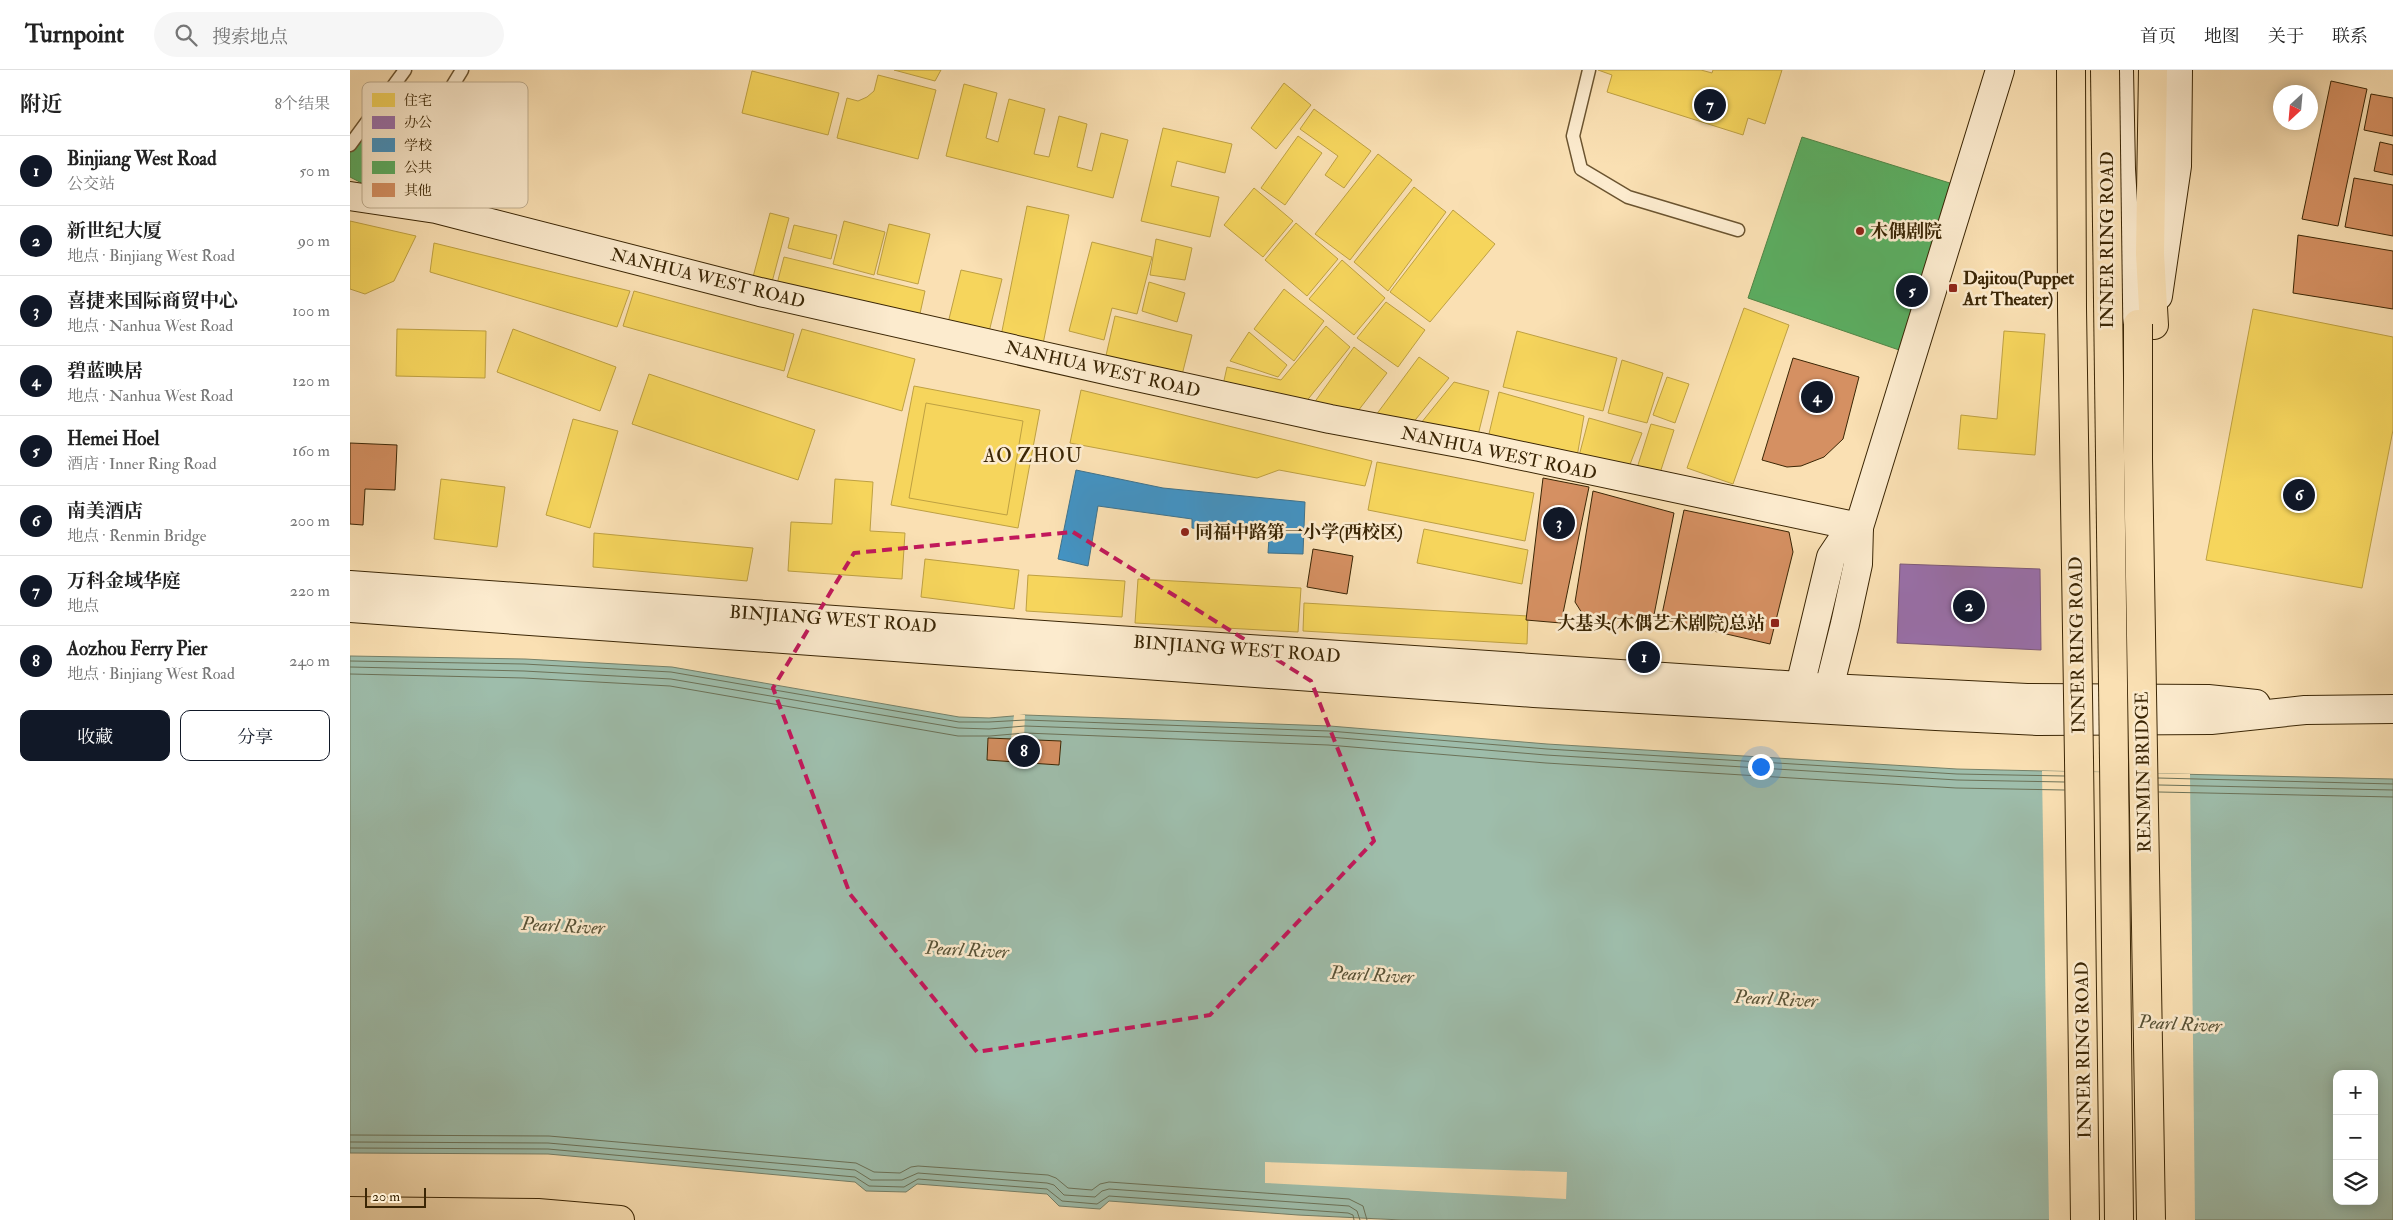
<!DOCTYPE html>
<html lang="zh">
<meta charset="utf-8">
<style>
:root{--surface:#fff;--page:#f6f6f6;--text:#222;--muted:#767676;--line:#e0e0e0;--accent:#111827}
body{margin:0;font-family:"IM FELL Double Pica","Noto Serif SC",serif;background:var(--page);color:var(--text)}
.controls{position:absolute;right:15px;bottom:15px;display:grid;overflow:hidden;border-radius:10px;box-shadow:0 2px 12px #0003}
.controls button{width:45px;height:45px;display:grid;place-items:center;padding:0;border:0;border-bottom:1px solid var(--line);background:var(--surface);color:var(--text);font:25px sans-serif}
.compass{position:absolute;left:1923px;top:15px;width:45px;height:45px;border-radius:50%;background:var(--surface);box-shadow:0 2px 12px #0003;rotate:206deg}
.scale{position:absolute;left:15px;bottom:12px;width:61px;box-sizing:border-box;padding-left:5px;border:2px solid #3b2605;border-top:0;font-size:14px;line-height:18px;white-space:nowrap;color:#3b2605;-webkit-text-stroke:4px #fcebce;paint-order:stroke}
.you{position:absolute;left:1410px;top:696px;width:18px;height:18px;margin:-12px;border:4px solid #fff;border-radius:50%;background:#1a73e8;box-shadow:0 0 0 8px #1a73e833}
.badge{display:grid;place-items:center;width:32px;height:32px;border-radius:50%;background:var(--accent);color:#fff;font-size:16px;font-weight:700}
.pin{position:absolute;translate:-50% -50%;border:2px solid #fff;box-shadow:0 1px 5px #0006}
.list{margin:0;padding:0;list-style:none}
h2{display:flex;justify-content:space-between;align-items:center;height:65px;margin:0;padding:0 20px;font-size:21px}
h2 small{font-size:16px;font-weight:400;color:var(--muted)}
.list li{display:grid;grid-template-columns:32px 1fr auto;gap:15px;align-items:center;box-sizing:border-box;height:70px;padding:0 20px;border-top:1px solid var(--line)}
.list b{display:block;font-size:19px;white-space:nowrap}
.list p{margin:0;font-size:16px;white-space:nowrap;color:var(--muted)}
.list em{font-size:16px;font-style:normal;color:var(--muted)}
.actions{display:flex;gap:10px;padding:15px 20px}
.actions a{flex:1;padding:11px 0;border:1px solid var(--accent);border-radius:10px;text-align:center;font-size:18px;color:var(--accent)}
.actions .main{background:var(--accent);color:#fff}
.icon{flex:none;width:28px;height:28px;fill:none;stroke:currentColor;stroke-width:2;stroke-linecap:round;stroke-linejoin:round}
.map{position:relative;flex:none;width:2043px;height:1150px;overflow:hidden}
header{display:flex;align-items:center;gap:30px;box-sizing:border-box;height:70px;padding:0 25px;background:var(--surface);border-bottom:1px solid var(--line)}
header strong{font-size:24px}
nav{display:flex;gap:28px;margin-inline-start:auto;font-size:18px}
.search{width:350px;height:45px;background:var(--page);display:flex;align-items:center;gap:12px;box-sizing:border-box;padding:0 18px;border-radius:28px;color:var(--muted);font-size:19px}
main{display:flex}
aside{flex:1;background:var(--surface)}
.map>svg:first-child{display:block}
</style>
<header>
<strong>Turnpoint</strong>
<div class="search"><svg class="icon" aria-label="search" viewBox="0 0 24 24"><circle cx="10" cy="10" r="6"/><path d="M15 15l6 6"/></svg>搜索地点</div>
<nav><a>首页</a><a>地图</a><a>关于</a><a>联系</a></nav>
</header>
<main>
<aside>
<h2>附近<small>8个结果</small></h2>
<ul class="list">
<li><span class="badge">1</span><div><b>Binjiang West Road</b><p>公交站</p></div><em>50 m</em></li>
<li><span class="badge">2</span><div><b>新世纪大厦</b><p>地点 · Binjiang West Road</p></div><em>90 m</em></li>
<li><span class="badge">3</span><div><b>喜捷来国际商贸中心</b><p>地点 · Nanhua West Road</p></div><em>100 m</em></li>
<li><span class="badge">4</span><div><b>碧蓝映居</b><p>地点 · Nanhua West Road</p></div><em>120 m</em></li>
<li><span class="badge">5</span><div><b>Hemei Hoel</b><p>酒店 · Inner Ring Road</p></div><em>160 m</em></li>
<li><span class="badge">6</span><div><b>南美酒店</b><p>地点 · Renmin Bridge</p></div><em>200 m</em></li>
<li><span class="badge">7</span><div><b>万科金域华庭</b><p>地点</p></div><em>220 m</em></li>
<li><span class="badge">8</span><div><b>Aozhou Ferry Pier</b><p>地点 · Binjiang West Road</p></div><em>240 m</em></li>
</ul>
<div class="actions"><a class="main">收藏</a><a>分享</a></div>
</aside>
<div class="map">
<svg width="2043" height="1150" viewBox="0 0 2043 1150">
<rect width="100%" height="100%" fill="#fae0b3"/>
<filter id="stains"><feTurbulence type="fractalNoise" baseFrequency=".004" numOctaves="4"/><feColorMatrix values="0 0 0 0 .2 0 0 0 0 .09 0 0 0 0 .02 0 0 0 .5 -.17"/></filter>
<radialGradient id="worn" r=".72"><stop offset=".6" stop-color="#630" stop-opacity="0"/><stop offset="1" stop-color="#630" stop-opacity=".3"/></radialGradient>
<path fill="#9ebdab" stroke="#768169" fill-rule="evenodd" d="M0,586L175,589L322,597L609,647L639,648L675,645L980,656L1197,674L1607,699L2043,709V1150H1052L948,1145L759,1131L750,1139L709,1136L697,1124L567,1114L556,1122L516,1121L505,1112L198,1084L0,1083ZM1987,1004H2024V1131H1987Z"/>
<g fill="#fae0b3">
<path d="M664,645H675L674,669L711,671L709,695L637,690L638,668L661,669Z"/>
<path d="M1692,701L1840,704L1845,1150H1699Z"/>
<path d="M915,1092L1217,1102L1216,1129L915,1113Z"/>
</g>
<g fill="#f6d55c" stroke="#bea042">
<path d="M544,0H591L585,11Z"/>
<path d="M1248,0H1351L1362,3L1363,0H1432L1415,54L1398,48L1393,65L1257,22L1262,5Z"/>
<path d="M402,1L489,23L478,65L392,43Z"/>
<path d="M528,5L586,20L568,89L487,68L497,28L508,31L517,27L524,21Z"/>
<path d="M934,13L961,35L926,79L901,58Z"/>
<path d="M614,14L647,23L636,68L648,72L659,29L695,39L684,84L699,87L709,46L737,54L727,97L742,101L751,63L778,70L763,128L596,86Z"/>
<path d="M964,39L1021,81L994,118L975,105L988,86L950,59Z"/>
<path d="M813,58L882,74L875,103L827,91L821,116L869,127L860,167L791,151Z"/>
<path d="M948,66L972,83L935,135L911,118Z"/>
<path d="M1028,84L1062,110L1000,190L965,164Z"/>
<path d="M1064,117L1096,142L1038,221L1004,192Z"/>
<path d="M904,118L943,151L913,187L874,155Z"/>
<path d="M677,136L719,145L693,274L651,266Z"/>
<path d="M1103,140L1145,174L1080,252L1040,222Z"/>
<path d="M420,143L439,148L422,212L403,207Z"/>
<path d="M0,151L66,166L44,211L15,224L0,219Z"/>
<path d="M494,151L535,162L524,205L483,194Z"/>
<path d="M946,153L988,189L957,226L915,190Z"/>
<path d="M539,154L580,164L568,214L527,204Z"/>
<path d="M444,155L487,165L481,189L438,178Z"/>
<path d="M806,169L842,178L835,210L800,205Z"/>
<path d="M742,172L802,187L787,244L762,238L754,270L719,261Z"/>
<path d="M84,173L280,221L267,257L80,202Z"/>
<path d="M434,187L575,221L569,248L427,214Z"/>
<path d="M992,190L1035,228L1004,265L959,229Z"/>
<path d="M611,200L652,209L639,262L598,253Z"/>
<path d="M799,212L835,223L827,252L792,241Z"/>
<path d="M934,219L974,251L944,291L904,259Z"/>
<path d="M284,221L444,264L434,301L273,256Z"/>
<path d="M1036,232L1075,260L1048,297L1007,268Z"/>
<path d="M1394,238L1439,255L1383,414L1337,398Z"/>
<path d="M1903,239L2043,267V360L2012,518L1856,490Z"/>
<path d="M765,246L842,265L831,309L755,290Z"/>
<path d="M976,256L1000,277L955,333L873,315L877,297L931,310Z"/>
<path d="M47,259L136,261L135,308L46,306Z"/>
<path d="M163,259L266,297L250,341L147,302Z"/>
<path d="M452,259L565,289L552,341L437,307Z"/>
<path d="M1167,261L1267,288L1253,341L1153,317Z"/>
<path d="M1654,261L1695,264L1685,385L1608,379L1611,345L1647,349Z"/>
<path d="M899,262L937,295L928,307L880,291Z"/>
<path d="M1004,277L1037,303L1008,341L964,333Z"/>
<path d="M1069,287L1099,308L1062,354L1026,345Z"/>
<path d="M1272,290L1313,303L1297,353L1258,343Z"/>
<path d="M1443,293L1506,309L1493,355L1459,346L1452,373L1424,365Z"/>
<path d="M299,304L465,360L448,410L282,354Z"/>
<path d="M1317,307L1339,314L1325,353L1303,345Z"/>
<path d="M1104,312L1139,321L1128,365L1071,353Z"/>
<path d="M564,316L690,340L668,458L541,435Z"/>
<path d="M731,320L1022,391L1015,416L929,400L907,408L720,373Z"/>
<path d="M1149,322L1234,346L1227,387L1138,368Z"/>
<path d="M576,333L673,351L657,445L559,428Z"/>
<path d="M1239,348L1292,363L1279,397L1229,386Z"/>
<path d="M223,349L268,361L240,458L196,445Z"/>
<path d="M1301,354L1324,360L1310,403L1287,398Z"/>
<path d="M1027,392L1184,423L1175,471L1018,440Z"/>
<path d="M91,409L155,417L147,477L84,469Z"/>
<path d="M485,409L523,412L520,461L555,463L552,509L438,501L441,452L482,454Z"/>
<path d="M1074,459L1178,480L1172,514L1067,493Z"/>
<path d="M244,463L403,478L397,511L243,497Z"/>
<path d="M575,489L669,500L664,539L571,527Z"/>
<path d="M678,505L775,511L772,547L676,541Z"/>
<path d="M788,509L951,518L948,562L785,553Z"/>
<path d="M954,533L1178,546L1177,574L953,561Z"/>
</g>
<path fill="#9970ab" stroke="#7d5a79" d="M1550,494L1690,499L1691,580L1547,573Z"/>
<path fill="#4393c3" stroke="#41728a" d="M726,400L813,418L955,432L953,484L918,483L919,468L842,458V449L748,436L738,496L708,489Z"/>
<g fill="#5aae61" stroke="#518545">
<path d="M42,23L80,44L31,123L0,107V81Z"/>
<path d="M1452,67L1603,114L1552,281L1398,228Z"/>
</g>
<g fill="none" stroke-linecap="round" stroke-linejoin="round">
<g stroke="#6c7258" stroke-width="1">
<path d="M0,591L174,594L321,602L609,652H639L675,650L979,661L1197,679L1607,704L1714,706"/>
<path d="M0,597L174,601L321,609L608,658L639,659L675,656L979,667L1196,685L1607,710L1714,712"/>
<path d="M0,604L174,608L320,616L608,666H640L675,663L978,675L1196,693L1606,718L1714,720"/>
<path d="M1808,708L2043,714"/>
<path d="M1809,715L2043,720"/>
<path d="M1809,722L2043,727"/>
<path d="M0,1065L199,1066L506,1093L524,1102L550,1103L561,1097L568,1096L698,1105L706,1108L718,1118L742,1120L750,1114L759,1112L999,1129L1013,1136L1017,1150"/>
<path d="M0,1072L198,1073L505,1100L521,1110H552L568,1103L697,1113L704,1115L714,1125L745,1127L752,1121L759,1119L999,1136L1007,1141L1010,1150"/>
<path d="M0,1078L198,1079L505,1107L519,1116L554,1117L568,1109L697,1119L712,1131L747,1134L759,1126L998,1143L1003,1145L1004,1150"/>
</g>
</g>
<g fill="#d59062" stroke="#3b2605">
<path d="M1981,11L2017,19L1988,156L1952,149Z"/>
<path d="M2021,24L2043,28V66L2014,60Z"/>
<path d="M2030,72L2043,75V105L2024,101Z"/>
<path d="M2004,108L2043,115V166L1995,157Z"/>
<path d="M1948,165L2043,181V239L1943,223Z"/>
<path d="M1443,288L1509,307L1493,369L1474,387L1451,396L1437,397L1412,390Z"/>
<path d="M0,373L47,375L45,420L15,419L13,455L0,454Z"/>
<path d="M1193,408L1239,417L1211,553L1176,550Z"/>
<path d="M1243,421L1324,443L1303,550L1237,551L1225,532Z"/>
<path d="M1334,440L1439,462L1443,482L1420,574L1311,549Z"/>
<path d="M963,479L1003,486L997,524L957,517Z"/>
<path d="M638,668L711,671L709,695L637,690Z"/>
</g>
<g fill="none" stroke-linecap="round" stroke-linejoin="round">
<defs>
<g id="service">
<path d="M1239,0L1223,66L1231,99L1278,127L1388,160"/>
<path d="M0,75L55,0"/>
<path d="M36,131L43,113L112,0"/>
</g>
<g id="secondary">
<path d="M1769,0L1771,99L1775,166L1788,254"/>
<path d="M0,126L86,139L410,222L769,303L980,349L1130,377L1509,457"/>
<path d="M1808,226L1827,96L1828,0"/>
<path d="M0,515L708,566L1479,618L1677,628L1858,629L1906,634"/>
<path d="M0,538L1184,623L1586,646L1687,651L1861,650L1955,640L2043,639"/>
<path d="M1458,631L1450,616L1481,487L1491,472L1509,457"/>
<path d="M1468,632L1479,618L1495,554L1508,494L1509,457L1650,0"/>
</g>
<g id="primary">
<path d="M1803,0L1800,184L1804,255"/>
<path d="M0,1141L188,1143L270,1150"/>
</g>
<g id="trunk">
<path d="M1729,690L1735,1150"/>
<path d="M1764,691L1769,1150"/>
</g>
</defs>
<use href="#service" stroke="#6b5430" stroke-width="15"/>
<use href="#secondary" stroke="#3b2605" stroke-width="30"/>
<use href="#primary" stroke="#3b2605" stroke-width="30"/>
<use href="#trunk" stroke="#3b2605" stroke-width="30"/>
<use href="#service" stroke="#fcebce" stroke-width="12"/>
<use href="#secondary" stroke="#fcebce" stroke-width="28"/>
<use href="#primary" stroke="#fae0b3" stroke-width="28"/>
<use href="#trunk" stroke="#fae0b3" stroke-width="28"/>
<defs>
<path id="primary-bridge" d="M1788,254V389L1801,1150"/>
<g id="trunk-bridge">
<path d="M1721,0L1722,238L1729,690"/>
<path d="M1755,0L1764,691"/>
</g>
</defs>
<use href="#primary-bridge" stroke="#3b2605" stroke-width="30" stroke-linecap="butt"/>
<use href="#trunk-bridge" stroke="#3b2605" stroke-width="30" stroke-linecap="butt"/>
<use href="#primary-bridge" stroke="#fae0b3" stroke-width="28"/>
<use href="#trunk-bridge" stroke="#fae0b3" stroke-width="28"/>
</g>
<path fill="none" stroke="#c2185b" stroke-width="4" stroke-dasharray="10 6" stroke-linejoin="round" d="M723,462L961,611L1024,771L860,945L627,982L500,824L423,618L504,483Z"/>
<g fill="#8f2418" stroke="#fcebce" stroke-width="2">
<circle cx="1510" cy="161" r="5"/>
<rect x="1598" y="213" width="10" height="10" rx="2.5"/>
<circle cx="835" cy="462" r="5"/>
<rect x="1420" y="548" width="10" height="10" rx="2.5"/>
</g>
<g text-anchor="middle" stroke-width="5" stroke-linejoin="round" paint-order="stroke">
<g font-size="18" font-weight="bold" fill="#3b2605" stroke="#fcebce" text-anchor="start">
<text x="1520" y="167">木偶剧院</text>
<text x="1613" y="214">Dajitou(Puppet<tspan x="1613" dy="21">Art Theater)</tspan></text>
<text x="845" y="468">同福中路第一小学(西校区)</text>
<text x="1415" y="559" text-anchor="end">大基头(木偶艺术剧院)总站</text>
</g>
<g font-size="18" fill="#3b2605" stroke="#fcebce">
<text transform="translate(1757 170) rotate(-90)" y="6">INNER RING ROAD</text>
<text transform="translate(358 208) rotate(14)" y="6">NANHUA WEST ROAD</text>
<text transform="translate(753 299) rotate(13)" y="6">NANHUA WEST ROAD</text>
<text transform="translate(1149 383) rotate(12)" y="6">NANHUA WEST ROAD</text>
<text transform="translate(483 549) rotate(4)" y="6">BINJIANG WEST ROAD</text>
<text transform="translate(1727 575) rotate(-91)" y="6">INNER RING ROAD</text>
<text transform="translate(887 579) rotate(4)" y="6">BINJIANG WEST ROAD</text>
<text transform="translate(1793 702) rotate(-91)" y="6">RENMIN BRIDGE</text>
<text transform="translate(1733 980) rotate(-91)" y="6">INNER RING ROAD</text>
</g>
<g font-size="19" letter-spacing="1" fill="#3b2605" stroke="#fcebce">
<text x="683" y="392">AO ZHOU</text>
</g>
<g font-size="19" font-style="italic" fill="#595337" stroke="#fcebce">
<text transform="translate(213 855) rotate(3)" y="7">Pearl River</text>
<text transform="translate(617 879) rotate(3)" y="7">Pearl River</text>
<text transform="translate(1022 904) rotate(3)" y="7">Pearl River</text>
<text transform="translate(1426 928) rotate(3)" y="7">Pearl River</text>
<text transform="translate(1830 953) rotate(3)" y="7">Pearl River</text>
</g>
</g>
<rect x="12" y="12" width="166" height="126" rx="8" fill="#fcebce" stroke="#c2b092" stroke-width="1"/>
<rect x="22" y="23" width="23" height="14" fill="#f6d55c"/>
<rect x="22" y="46" width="23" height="13" fill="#9970ab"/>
<rect x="22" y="68" width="23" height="14" fill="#4393c3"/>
<rect x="22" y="91" width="23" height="13" fill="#5aae61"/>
<rect x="22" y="113" width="23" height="14" fill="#d59062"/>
<g font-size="14" fill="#3b2605">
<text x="54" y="35">住宅</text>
<text x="54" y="57">办公</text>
<text x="54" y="80">学校</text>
<text x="54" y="102">公共</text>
<text x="54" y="125">其他</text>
</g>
<rect width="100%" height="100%" filter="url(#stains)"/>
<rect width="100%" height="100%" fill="url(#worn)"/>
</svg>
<div class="controls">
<button>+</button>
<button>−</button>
<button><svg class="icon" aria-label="layers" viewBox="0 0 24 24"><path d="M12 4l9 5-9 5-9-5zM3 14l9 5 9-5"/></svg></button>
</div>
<svg class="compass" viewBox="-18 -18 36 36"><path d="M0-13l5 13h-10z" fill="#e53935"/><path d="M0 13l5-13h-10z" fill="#767676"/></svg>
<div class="scale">20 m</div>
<div class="you"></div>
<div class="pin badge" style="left:1294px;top:587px">1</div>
<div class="pin badge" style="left:1619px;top:536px">2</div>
<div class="pin badge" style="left:1209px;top:453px">3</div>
<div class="pin badge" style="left:1467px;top:327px">4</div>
<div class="pin badge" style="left:1562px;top:221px">5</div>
<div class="pin badge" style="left:1949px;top:425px">6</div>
<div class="pin badge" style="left:1360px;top:35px">7</div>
<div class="pin badge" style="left:674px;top:681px">8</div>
</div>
</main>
